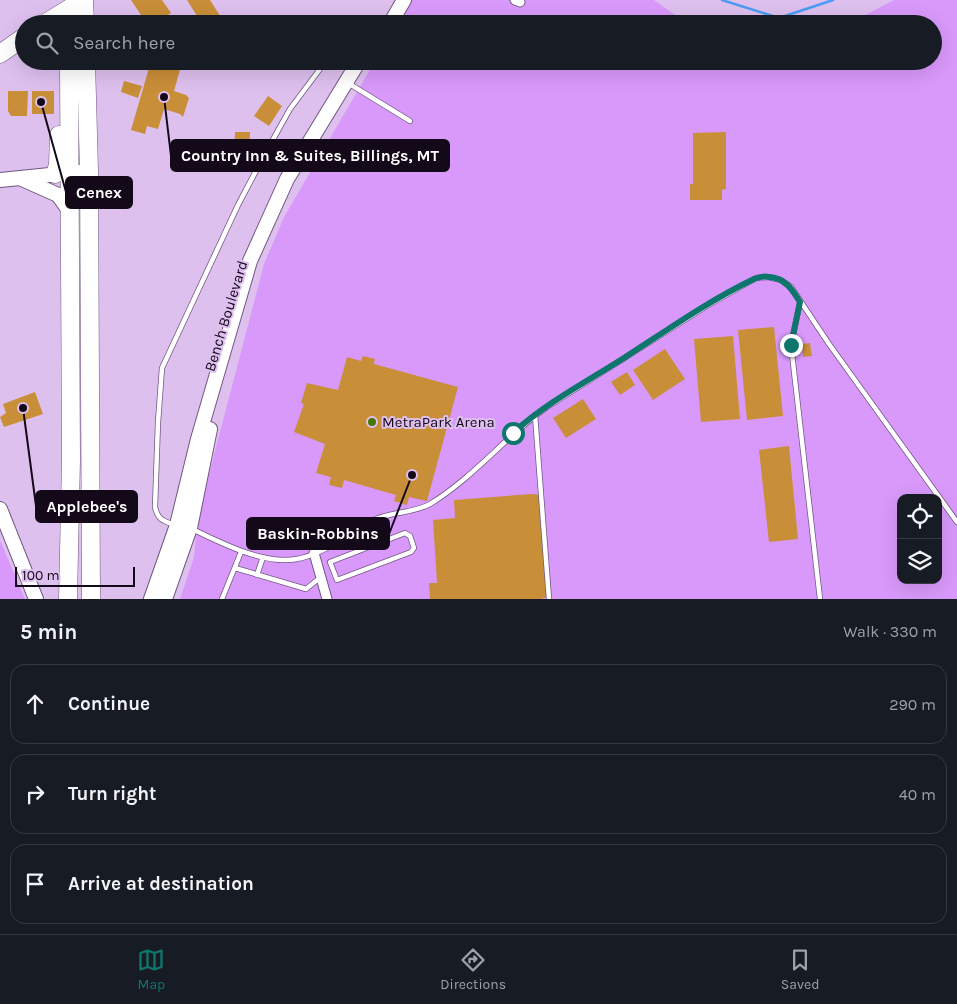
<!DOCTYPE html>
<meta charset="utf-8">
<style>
:root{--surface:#171b24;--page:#20242c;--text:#f1f3f6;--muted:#9ea1a6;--line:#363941;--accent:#0f766e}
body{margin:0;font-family:Karla,sans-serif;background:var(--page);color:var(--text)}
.controls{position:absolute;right:15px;bottom:15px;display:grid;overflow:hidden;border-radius:10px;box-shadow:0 5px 20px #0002}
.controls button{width:45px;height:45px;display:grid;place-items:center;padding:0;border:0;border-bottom:1px solid var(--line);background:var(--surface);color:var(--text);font:25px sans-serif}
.scale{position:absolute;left:15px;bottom:12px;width:120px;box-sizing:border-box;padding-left:5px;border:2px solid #140919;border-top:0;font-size:14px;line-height:18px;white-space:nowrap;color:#140919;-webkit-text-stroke:4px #dec0ef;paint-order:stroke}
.stop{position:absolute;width:15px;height:15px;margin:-11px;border:4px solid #0f766e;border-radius:50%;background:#fff}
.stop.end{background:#0f766e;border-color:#fff;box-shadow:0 1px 5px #0008}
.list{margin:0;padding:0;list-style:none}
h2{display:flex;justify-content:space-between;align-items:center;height:65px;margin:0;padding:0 20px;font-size:21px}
h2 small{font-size:16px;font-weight:400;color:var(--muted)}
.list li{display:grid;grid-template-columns:32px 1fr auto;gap:15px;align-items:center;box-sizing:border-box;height:80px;margin:0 10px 10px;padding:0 10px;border:1px solid var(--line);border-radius:15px}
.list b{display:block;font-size:19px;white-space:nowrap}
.list em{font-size:16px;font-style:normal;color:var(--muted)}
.icon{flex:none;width:28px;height:28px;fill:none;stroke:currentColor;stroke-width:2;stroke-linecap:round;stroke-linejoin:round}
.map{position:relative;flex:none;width:957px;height:599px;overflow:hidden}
.search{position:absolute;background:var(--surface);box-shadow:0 5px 20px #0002;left:15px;right:15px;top:15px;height:55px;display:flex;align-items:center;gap:12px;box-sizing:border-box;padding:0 18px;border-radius:28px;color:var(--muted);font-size:19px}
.sheet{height:335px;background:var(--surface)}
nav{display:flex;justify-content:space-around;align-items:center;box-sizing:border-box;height:70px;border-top:1px solid var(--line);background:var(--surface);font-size:14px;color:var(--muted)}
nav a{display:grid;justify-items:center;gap:2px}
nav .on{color:var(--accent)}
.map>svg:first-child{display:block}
</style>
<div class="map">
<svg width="957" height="599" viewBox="0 0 957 599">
<rect width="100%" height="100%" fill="#dec0ef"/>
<g fill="#d999fb" fill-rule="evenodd">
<path d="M410,0H654L688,24H396Z"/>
<path d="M894,0H957V599H180L194,557L198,516L264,264L284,217L375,61H933V24H848ZM901,498H938V580H901Z"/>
<path d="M0,540L25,599H0Z"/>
</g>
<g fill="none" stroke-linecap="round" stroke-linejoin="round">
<path stroke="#4a9bf4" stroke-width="2.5" d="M722,0L779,18L833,0"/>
</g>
<g fill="#c98e38">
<path d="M131,0H162L171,13L155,24H147Z"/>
<path d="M187,0H210L224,22L223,24H198L194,18L197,16Z"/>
<path d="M151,61H165L181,66L174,91L186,95L189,98L183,117L180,114L164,109L158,129L147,126L145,134L131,130Z"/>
<path d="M124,81L142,86L138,98L121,92Z"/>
<path d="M8,91H28L27,116H11L8,111Z"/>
<rect x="32" y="91" width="22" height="23"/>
<path d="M268,96L282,106L269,126L254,116Z"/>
<path d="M235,132H250L249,162H234Z"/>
<path d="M726,132V189L722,190V200H690V184H693V133Z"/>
<path d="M774,327L783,416L747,420L738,330Z"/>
<path d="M733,336L740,419L701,422L694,339Z"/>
<path d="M810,343L812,356L803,357L802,344Z"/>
<path d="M665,349L685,379L653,400L633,370Z"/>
<path d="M363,356L375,359L374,364L458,387L427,501L409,497L407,505L394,501L396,495L344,480L342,488L329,485L331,477L316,473L325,444L294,432L304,404L301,403L307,383L338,390L347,357L361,361Z"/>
<path d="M627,372L635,385L620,395L611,382Z"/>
<path d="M35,392L43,414L4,427L0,417L6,413L3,404Z"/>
<path d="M583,399L596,419L566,438L553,418Z"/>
<path d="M789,446L798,539L769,542L759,450Z"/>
<path d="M532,494L540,495L547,597L541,599H430L429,583H437L433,520L455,518L454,500Z"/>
</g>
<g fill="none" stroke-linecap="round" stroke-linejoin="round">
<defs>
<g id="lane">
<path d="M348,83L410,121"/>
<path d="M800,302L791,345L820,599"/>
<path d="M535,415L549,599"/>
<path d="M175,525C163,521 158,520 155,507L158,422L162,368L238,205L266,152L290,109L326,61"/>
<path d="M360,528L369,547"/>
<path d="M192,529C222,543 263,565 297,559C324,554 349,534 372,521C390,511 412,514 430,504C473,478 506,436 547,407L705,307L756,278L768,277L781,280L791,287L829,344L957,522"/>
<path d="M405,533L410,536L414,548L411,552L337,580L330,562Z"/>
<path d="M235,568L306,589L321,577"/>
<path d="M257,575L263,557"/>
<path d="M222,599L241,552"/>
</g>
<g id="street">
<path d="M515,0L520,2"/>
<path d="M314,553L327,599"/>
</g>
<g id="secondary">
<path d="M390,24L404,0"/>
<path d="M22,179L58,195L70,212"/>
<path d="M0,180L89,171"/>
<path d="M0,509L36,599"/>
<path d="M151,599L177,525L198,439L250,261L287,179L359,61"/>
<path d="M165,599L190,528L210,429"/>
</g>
<g id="highway">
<path d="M84,0L85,24"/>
<path d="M44,24L83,0"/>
<path d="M0,54L24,37"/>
<path d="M86,61L89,171L91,599"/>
<path d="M55,174L58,165L59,135"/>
<path d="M68,599L71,460L69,61"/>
</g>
</defs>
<use href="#lane" stroke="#715680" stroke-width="6"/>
<use href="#street" stroke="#715680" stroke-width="11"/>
<use href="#secondary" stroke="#715680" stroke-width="16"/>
<use href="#highway" stroke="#715680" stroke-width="19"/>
<use href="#lane" stroke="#fff" stroke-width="4.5"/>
<use href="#street" stroke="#fff" stroke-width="9"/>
<use href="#secondary" stroke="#fff" stroke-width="14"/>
<use href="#highway" stroke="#fff" stroke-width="18"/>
</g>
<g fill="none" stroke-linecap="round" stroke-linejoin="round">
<path stroke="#0f766e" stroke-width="6" d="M513,433C546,403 586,382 624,358C666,331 708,301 754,279C758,277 765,276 769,277C785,278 792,289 800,302L791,345"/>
</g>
<circle fill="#447803" stroke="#dec0ef" stroke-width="2" cx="372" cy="422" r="5"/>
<g text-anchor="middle" stroke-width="4" stroke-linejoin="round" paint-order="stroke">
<g font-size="15" fill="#140919" stroke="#dec0ef">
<text transform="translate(226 316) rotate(-73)" y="5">Bench Boulevard</text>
</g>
<g font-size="15" fill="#140919" stroke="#dec0ef" text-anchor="start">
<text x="382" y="427">MetraPark Arena</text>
</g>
</g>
<path fill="none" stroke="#140919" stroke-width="2" d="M164 97L171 156M41 102L66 192M23 408L36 506M412 475L389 534"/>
<g fill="#140919" stroke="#dec0ef" stroke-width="2">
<circle cx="164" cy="97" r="5"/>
<circle cx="41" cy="102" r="5"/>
<circle cx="23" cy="408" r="5"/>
<circle cx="412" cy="475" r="5"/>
</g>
<g fill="#140919" stroke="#140919" stroke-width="2">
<rect x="171" y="140" width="278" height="31" rx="5"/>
<rect x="66" y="177" width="66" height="31" rx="5"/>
<rect x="36" y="491" width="101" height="31" rx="5"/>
<rect x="247" y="518" width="142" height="31" rx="5"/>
</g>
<g font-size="16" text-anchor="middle" font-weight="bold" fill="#fff">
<text x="310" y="161">Country Inn &amp; Suites, Billings, MT</text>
<text x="99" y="198">Cenex</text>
<text x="87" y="512">Applebee's</text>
<text x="318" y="539">Baskin-Robbins</text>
</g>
</svg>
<div class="controls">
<button><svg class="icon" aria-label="locate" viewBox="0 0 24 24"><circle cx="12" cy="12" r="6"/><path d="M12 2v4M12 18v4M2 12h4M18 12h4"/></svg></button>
<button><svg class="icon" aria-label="layers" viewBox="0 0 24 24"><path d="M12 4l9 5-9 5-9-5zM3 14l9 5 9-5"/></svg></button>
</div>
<div class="scale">100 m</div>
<div class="stop" style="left:513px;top:433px"></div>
<div class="stop end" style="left:791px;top:345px"></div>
<div class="search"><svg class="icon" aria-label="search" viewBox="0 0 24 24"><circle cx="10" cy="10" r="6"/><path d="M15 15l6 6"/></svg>Search here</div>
</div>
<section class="sheet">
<h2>5 min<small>Walk · 330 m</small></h2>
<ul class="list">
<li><svg class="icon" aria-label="ahead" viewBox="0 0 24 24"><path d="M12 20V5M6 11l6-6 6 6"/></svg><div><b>Continue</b></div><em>290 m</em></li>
<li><svg class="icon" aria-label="right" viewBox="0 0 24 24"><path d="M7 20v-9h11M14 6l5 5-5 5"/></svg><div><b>Turn right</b></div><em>40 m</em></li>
<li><svg class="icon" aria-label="arrive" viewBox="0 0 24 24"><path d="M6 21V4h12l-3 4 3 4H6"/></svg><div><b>Arrive at destination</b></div></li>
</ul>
</section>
<nav>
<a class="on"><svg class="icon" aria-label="map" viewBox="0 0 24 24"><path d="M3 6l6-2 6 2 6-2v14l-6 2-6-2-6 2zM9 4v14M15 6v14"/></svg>Map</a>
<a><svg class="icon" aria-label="directions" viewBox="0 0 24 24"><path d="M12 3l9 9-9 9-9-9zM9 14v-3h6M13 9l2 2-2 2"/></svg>Directions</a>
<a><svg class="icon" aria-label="saved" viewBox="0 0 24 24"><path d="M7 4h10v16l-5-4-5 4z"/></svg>Saved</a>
</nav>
